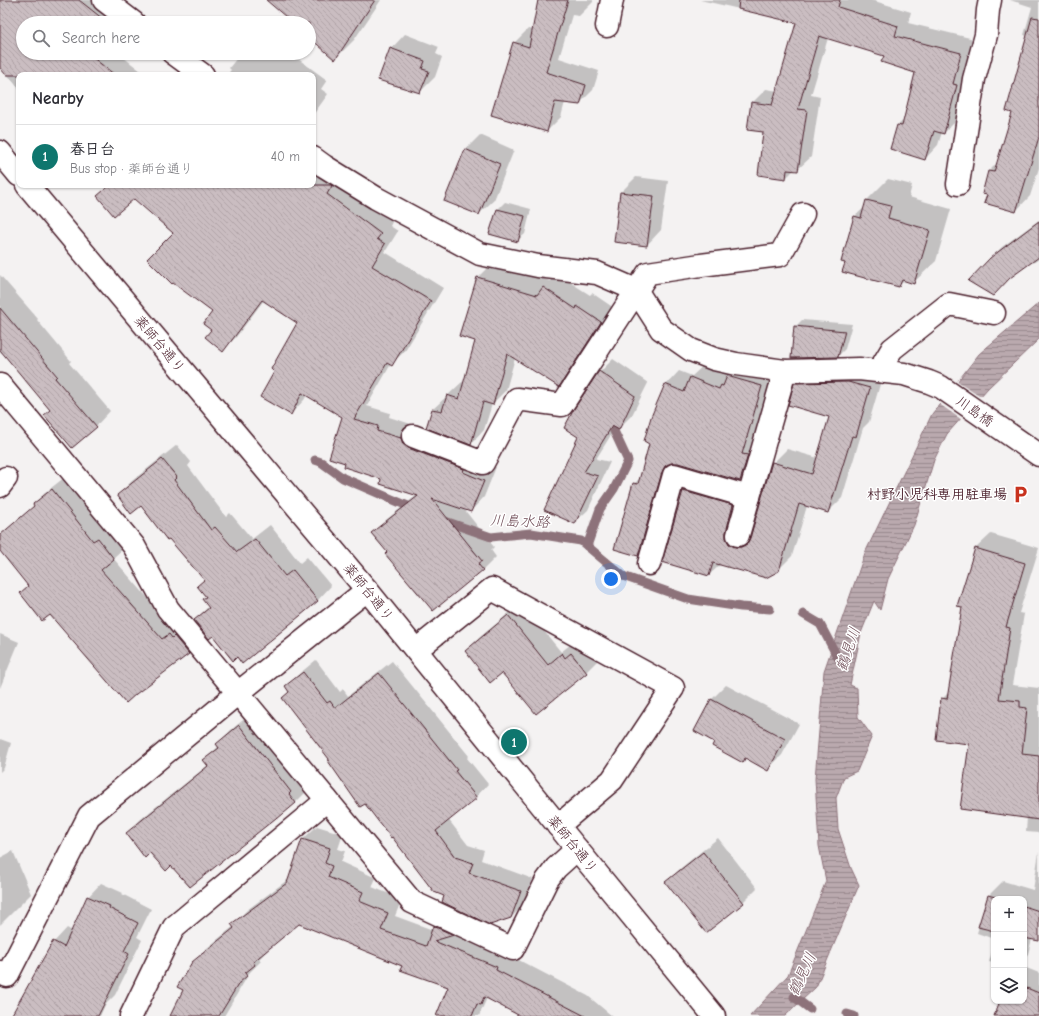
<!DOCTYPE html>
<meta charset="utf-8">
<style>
:root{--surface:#fff;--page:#f7f7f7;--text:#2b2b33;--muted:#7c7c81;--line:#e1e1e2;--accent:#0f766e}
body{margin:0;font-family:"Comic Neue","Klee One",sans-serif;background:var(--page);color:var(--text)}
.controls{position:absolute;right:12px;bottom:12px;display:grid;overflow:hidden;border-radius:8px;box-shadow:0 1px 3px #0004}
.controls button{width:36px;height:36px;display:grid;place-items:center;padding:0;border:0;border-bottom:1px solid var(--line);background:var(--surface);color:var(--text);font:20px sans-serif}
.you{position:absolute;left:611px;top:579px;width:14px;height:14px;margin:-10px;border:3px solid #fff;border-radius:50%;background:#1a73e8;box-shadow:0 0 0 6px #1a73e833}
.badge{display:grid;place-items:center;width:26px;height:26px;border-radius:50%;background:var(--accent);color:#fff;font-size:13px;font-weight:700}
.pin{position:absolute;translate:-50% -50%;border:2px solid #fff;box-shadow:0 1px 4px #0006}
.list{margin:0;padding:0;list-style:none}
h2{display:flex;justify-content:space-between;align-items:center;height:52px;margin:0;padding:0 16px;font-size:17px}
h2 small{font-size:13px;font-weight:400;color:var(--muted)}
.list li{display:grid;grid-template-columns:26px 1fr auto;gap:12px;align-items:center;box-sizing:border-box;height:64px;padding:0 16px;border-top:1px solid var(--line)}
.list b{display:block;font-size:15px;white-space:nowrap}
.list p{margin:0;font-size:13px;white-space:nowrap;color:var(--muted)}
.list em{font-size:13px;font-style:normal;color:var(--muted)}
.icon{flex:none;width:22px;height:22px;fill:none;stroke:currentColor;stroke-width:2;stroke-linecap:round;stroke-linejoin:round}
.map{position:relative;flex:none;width:1039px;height:1016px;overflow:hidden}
.search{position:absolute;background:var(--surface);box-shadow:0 1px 3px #0004;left:16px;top:16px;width:300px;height:44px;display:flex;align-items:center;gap:10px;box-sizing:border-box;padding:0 14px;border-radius:22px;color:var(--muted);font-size:15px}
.panel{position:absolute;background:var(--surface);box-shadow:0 1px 3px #0004;left:16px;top:72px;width:300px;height:116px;border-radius:8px}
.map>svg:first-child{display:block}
</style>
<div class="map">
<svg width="1039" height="1016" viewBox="0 0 1039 1016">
<defs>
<pattern id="water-rules" width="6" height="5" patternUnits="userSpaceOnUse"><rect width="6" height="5" fill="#baa9ae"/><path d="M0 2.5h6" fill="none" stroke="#99898e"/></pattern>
<pattern id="building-back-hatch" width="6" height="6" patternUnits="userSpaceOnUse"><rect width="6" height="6" fill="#cabdc1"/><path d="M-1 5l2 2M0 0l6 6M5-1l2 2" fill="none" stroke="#afa2a6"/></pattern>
</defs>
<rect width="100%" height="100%" fill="#f4f2f2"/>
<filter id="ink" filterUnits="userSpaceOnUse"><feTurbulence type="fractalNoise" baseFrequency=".025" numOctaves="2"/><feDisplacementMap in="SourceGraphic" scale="8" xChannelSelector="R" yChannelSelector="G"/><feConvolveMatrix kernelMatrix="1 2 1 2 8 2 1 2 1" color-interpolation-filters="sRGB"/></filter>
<g filter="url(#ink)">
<path fill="url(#water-rules)" stroke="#8d727a" d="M1039,303V339L988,388L947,434L934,460L914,525L888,579L880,610L874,601L861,633L850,685L857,688L858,717L872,736L857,771L844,777L836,798L838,829L851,868L859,885L816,987L785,1016H750L788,975L826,881L819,846L815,779L824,671L865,553L932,414L979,354Z"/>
<path fill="#f4f2f2" d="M956,380L982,397L962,420L938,403Z"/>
<g fill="#0003">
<path d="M3,0H110L123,11L113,23H23V53H118L146,75H19V89L2,68L0,69V3Z"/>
<path d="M268,0H381L354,40L335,59L309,36V23H294Z"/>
<path d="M539,0H593V2L579,16L572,15L559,58L599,71L593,90L579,104L565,102L561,117L547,131L514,43L528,29L533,30Z"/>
<path d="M700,0H871L911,12L908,23L974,39L958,119L944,133L942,132L938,145L925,159L898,125L905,119L916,73L885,55L828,38L811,95L820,97L811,157L797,170H794L786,178L752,103L766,89L778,91L797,22Z"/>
<path d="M1010,0H1039V168L1030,196L1016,211L988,194L989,171L998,162L1013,112L1028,36L1024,35L1032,7Z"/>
<path d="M405,34L439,47L436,54L442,57L435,77L420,92L391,49Z"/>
<path d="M241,53H290L327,80L321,89L328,94L313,115V75H233L229,72L231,70L229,68Z"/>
<path d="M480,135L514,150L494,200L479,214L465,150Z"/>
<path d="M313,165L339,181L393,220L390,226L398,231L385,252L443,288L405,351L391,364L367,406L390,413L389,417L414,425L416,430L476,459L496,467L484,497L471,511L463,508L494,547L491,550L496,557L483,570L388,552L373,533L386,520L417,495L383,478L343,417L307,395L304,400L291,414L276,372L299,323L264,300L236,337L223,350L212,330L213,311L175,233L134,198L98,196L109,185H313Z"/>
<path d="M636,177L668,181L661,230L647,245L615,241L621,192Z"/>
<path d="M888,179L912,185L909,197L951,209L936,261L914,282L905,280L899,286L846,262L855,216L865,207L867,200Z"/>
<path d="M505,202L531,209L525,234L517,241L491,233L498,209Z"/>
<path d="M1039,220V259L1033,263L1031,261L990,259L1002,247Z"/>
<path d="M491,264L550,281L557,274L590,295L592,293L614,308L573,372L559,385L515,358L506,390L492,404L484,430L471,444L433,409L462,382L464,383L476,340L477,278Z"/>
<path d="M0,275L38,319L37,320L71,361L69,363L110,411L96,426L51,409L3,352L1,353L0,351Z"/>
<path d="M802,320L852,324L845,349L838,356L795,327Z"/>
<path d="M613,359L648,383L632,415L619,428L616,427L596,459L610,462L588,510L574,523L580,436L600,372Z"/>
<path d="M741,362L775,373L754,467L740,480L674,462L652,541L638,555L634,484L642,476L666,385L679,371L692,376L705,364L729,374Z"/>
<path d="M810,370L883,374L869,422L863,428L842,498L828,512L807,506L792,556L778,570L721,564L709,575L664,562L684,491L697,477L747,492L748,533H753L773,463L787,449L818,458L830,417L795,384Z"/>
<path d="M177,445L191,462L188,466L226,517L230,513L252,539L270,525L300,563L307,557L331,586L317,601L237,656L195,620L209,606L205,580L141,505L118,495L132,481Z"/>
<path d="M65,477L126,546L113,558L174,628L201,641L188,653L136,693L29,585L0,550V535L35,505L34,504L46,492Z"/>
<path d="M991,534L1039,548L1019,613L1024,614L1012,685L1039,688V833L1026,832L1027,817L970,743L942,699L949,692L963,607L959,605L976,548Z"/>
<path d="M521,603L561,652L575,641L599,659L586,672L536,712L502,672L466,651L479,638Z"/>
<path d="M0,634L19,642L0,688Z"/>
<path d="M316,660L340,692L343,689L348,696L392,661L469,756L467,758L488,784L476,797L448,819L468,845L484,850L481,860L533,879L523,905L511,918L445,895L393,835L330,759L286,687L299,674Z"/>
<path d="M726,685L799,724L782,755L768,769L746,758L742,762L711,700Z"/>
<path d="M253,712L309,789L295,803L171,865L151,852L127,833L141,819L208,765L204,760L219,746L217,744L231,730Z"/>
<path d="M0,739L11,743L4,768L0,772Z"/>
<path d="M317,826L343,834L338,849L345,851L341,862L376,878L372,887L402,899L395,916L433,930L434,926L448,912L509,955L588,996L612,1016H522L487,998L479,1016H437L450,986L299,923L267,949L268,950L259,959L261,961L250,972L224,1016H171L184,990L192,963L207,948L234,926L233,924L247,910L290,878L302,840Z"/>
<path d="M718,838L757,888L743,902L666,882L681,868Z"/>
<path d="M13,851L31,894L0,925V858Z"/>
<path d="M1039,852V940L1032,939L1028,954L1024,958V899H994V939L977,933L989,895L1003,881L1033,890Z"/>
<path d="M101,883L123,893L122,894L151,909L137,937L142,940L115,995L105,1005L100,1016H13L54,942L67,928L72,931L88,897Z"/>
<path d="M994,945V963L989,962Z"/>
<path d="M1024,967L1039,973V1016H995L1001,1001H1024Z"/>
</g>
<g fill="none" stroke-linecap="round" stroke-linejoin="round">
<g stroke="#8d727a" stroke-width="9">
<path d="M315,460L321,462L343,478L417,510"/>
<path d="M442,520L491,537L531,533L581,541L623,576L688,599L741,607L770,609"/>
<path d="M587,546L600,509L614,489L628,461L614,431"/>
<path d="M803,614L820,624L838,658"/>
<path d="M794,997L810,1009"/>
<path d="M847,1014L854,1016"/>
</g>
</g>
<g fill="url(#building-back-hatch)" stroke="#4a1f2b">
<path d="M0,0H79L108,23H23V53H87L115,75H6L0,68Z"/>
<path d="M266,0H375L335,60L309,37V23H293Z"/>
<path d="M538,0H568L546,72L586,85L580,105L555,102L547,132L491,115L513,42L529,47Z"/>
<path d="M739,0H840L838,7L898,26L895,36L961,53L953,84L957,85L944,134L934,131L925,160L890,149L897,125L902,126L915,73L881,62L884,56L819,36L798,109L807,110L798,171L787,170L786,179L758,175L763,132L747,130L751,102L772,105L796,23L738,9Z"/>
<path d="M1032,17L1039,18V137L1016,212L984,203L987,195L982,194L988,171L994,172L1012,113L1006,111Z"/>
<path d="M390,48L425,61L422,69L429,71L420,93L378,80Z"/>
<path d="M465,149L500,164L479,215L444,201Z"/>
<path d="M110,185H331L332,186L327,194L381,234L377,239L385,244L372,266L431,301L392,366L387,363L354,419L378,426L377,431L401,438L403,444L408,448L464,469L463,472L484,481L471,512L432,499L482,561L478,564L483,570L433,611L385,554L387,552L371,533L418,496L380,484L381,479L344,467L345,463L329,458L342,417L302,393L291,415L260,397L274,372L271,369L297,323L262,300L223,352L205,337L211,330L203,324L212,312L173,283L172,284L147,259L173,233L134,199L114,216L97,196Z"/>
<path d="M620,192L654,196L647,246L614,242Z"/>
<path d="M866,200L891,206L888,218L930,230L914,284L902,280L899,287L842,272L845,263L841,262L854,216L861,218Z"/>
<path d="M497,209L525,216L518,242L489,234Z"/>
<path d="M1039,221V257L1010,278L993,296L968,281L990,258Z"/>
<path d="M477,277L537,295L543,287L576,309L577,306L601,322L559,387L507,354L493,405L483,402L471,445L426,428L432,409L442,411L447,395L459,399L475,341L459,336Z"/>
<path d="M0,308L57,376L55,378L97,427L72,448L44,415L50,410L0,350Z"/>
<path d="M794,326L845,331L838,357L791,358Z"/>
<path d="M599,371L635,396L619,430L612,426L584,472L598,476L575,524L544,510L578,437L564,428L574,409Z"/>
<path d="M727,376L762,386L742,454L748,455L740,481L678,463H671L665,466L662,472L638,556L614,549L633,483L638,484L649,444L644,441L651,417L665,384L684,392L690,377L719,389L721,385L723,386Z"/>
<path d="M848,382L870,388L856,437L852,436L828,513L799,504L779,571L766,578L713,563L709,576L662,562L683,491L733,505L726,532V538L729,544L735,547H741L747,544L750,538L772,462L812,474L829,417L788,405L794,383Z"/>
<path d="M162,459L177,477L174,480L211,530L215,527L237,552L255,539L285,576L293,570L318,601L242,664L237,657L233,661L213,636L209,639L194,620L209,608L202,599L206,597L197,586L204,580L169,539L167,540L141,506L131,514L117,495Z"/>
<path d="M52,489L93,541L98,538L114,559L101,570L162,639L169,634L172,638L174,636L189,654L136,694L126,703L50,615L42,621L20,593L28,586L0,551V535L34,506L33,504Z"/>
<path d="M975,548L1025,563L1006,627L1010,628L999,699L1020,701V707L1027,708L1022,754L1039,756V820L960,809L969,744L936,740L941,698L947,699L962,607L957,606Z"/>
<path d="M508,615L548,665L562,653L565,658L571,653L587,673L536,714L502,673L490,683L465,651Z"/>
<path d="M303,672L327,703L330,701L335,708L379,673L457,770L455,771L477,798L436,831L455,857L473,863L469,873L521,891L511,918L490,925L442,902L444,896L434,892L392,837L391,838L365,804L360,807L328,761L329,759L282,698L289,692L285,686Z"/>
<path d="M711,699L785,739L768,771L745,758L743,763L712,746L714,742L694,731Z"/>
<path d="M239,725L291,792L289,794L296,803L277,819L276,818L190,887L171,866L166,871L150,853L145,858L126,833L208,766L203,760L219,748L216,744Z"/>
<path d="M302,839L330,848L325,863L332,866L328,877L363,892L359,901L388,913L381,930L426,946L433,926L454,935L434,941L497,967L496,970L585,1016H520L484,997L481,1005L477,1004L472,1016H436L448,987L400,970L402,966L299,924L253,962L255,965L245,973L247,976L239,983L219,1016H170L183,990L177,987L192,962L234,928L231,924L287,883Z"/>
<path d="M703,852L744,903L706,933L665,882Z"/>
<path d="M988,895L1002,899H994V931L978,927Z"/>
<path d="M87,896L110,906L109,908L138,923L124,951L129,954L98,1016H11L53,941L64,947Z"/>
<path d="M1024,906L1039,911V941L1024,938Z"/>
<path d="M1024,987L1039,993V1016H994L1000,1001H1024Z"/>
</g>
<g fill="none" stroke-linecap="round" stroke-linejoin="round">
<defs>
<g id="minor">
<path d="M104,0L134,23"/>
<path d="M607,26L612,0"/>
<path d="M173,53L203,75"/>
<path d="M313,158L324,166L376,198L480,254L538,266L597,273L636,290L661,329L691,350L714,359L736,364L785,371L859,369L904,374L929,382L941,387L1039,455"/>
<path d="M958,184L974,79L986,35L988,10L990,0"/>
<path d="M879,371L892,349L949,304L994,313"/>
<path d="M0,385L134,546L168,609L412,902L513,949L547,880L556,868L577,849"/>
<path d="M413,436L483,463L517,399L562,405L648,273L701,265L780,255L803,214"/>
<path d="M0,486L6,478"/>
<path d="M738,535L785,371"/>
<path d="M649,564L674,475L749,497"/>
<path d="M416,650L492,589L673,688L612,780L558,826"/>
<path d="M0,972L7,976L89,816L238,693L367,590"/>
<path d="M131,1016L174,927L327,800"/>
</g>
<g id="tertiary">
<path d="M0,152L19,175"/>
<path d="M27,185L367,590L577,849L714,1016"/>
</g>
</defs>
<use href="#minor" stroke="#4a1f2b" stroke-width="25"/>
<use href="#tertiary" stroke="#4a1f2b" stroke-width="25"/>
<use href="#minor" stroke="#fff" stroke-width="22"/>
<use href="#tertiary" stroke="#fff" stroke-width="22"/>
</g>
</g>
<defs>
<symbol id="parking-bare" viewBox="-9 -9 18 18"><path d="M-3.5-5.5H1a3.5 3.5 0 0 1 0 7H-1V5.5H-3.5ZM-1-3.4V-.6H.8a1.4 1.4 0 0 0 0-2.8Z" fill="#c8321e" stroke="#fff" stroke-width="2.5" paint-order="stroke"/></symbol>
</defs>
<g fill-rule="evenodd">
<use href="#parking-bare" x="1008" y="482" width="25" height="25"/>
</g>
<g text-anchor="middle" stroke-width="3" stroke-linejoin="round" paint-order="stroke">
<g font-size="14" fill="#4a1f2b" stroke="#fff">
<text transform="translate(160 344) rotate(50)" y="5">薬師台通り</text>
<text transform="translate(975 411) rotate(35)" y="5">川島橋</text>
<text transform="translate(369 592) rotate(51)" y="5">薬師台通り</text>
<text transform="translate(573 844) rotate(51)" y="5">薬師台通り</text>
</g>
<g font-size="14" font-weight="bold" fill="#4a1f2b" stroke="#fff" text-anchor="end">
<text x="1007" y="499">村野小児科専用駐車場</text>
</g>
<g font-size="15" font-style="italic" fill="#714f59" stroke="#fff">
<text transform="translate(520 521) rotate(2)" y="5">川島水路</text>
<text transform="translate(848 649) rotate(-71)" y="5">鶴見川</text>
<text transform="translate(802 974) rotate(-65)" y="5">鶴見川</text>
</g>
</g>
</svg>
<div class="controls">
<button>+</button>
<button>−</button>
<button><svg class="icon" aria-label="layers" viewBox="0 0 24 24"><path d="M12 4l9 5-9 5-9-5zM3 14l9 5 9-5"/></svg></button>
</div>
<div class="you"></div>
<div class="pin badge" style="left:514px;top:742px">1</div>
<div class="search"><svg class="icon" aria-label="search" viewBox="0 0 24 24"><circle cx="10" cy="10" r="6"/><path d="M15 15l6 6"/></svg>Search here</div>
<section class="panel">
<h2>Nearby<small></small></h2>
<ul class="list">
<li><span class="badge">1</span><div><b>春日台</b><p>Bus stop · 薬師台通り</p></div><em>40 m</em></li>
</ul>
</section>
</div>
